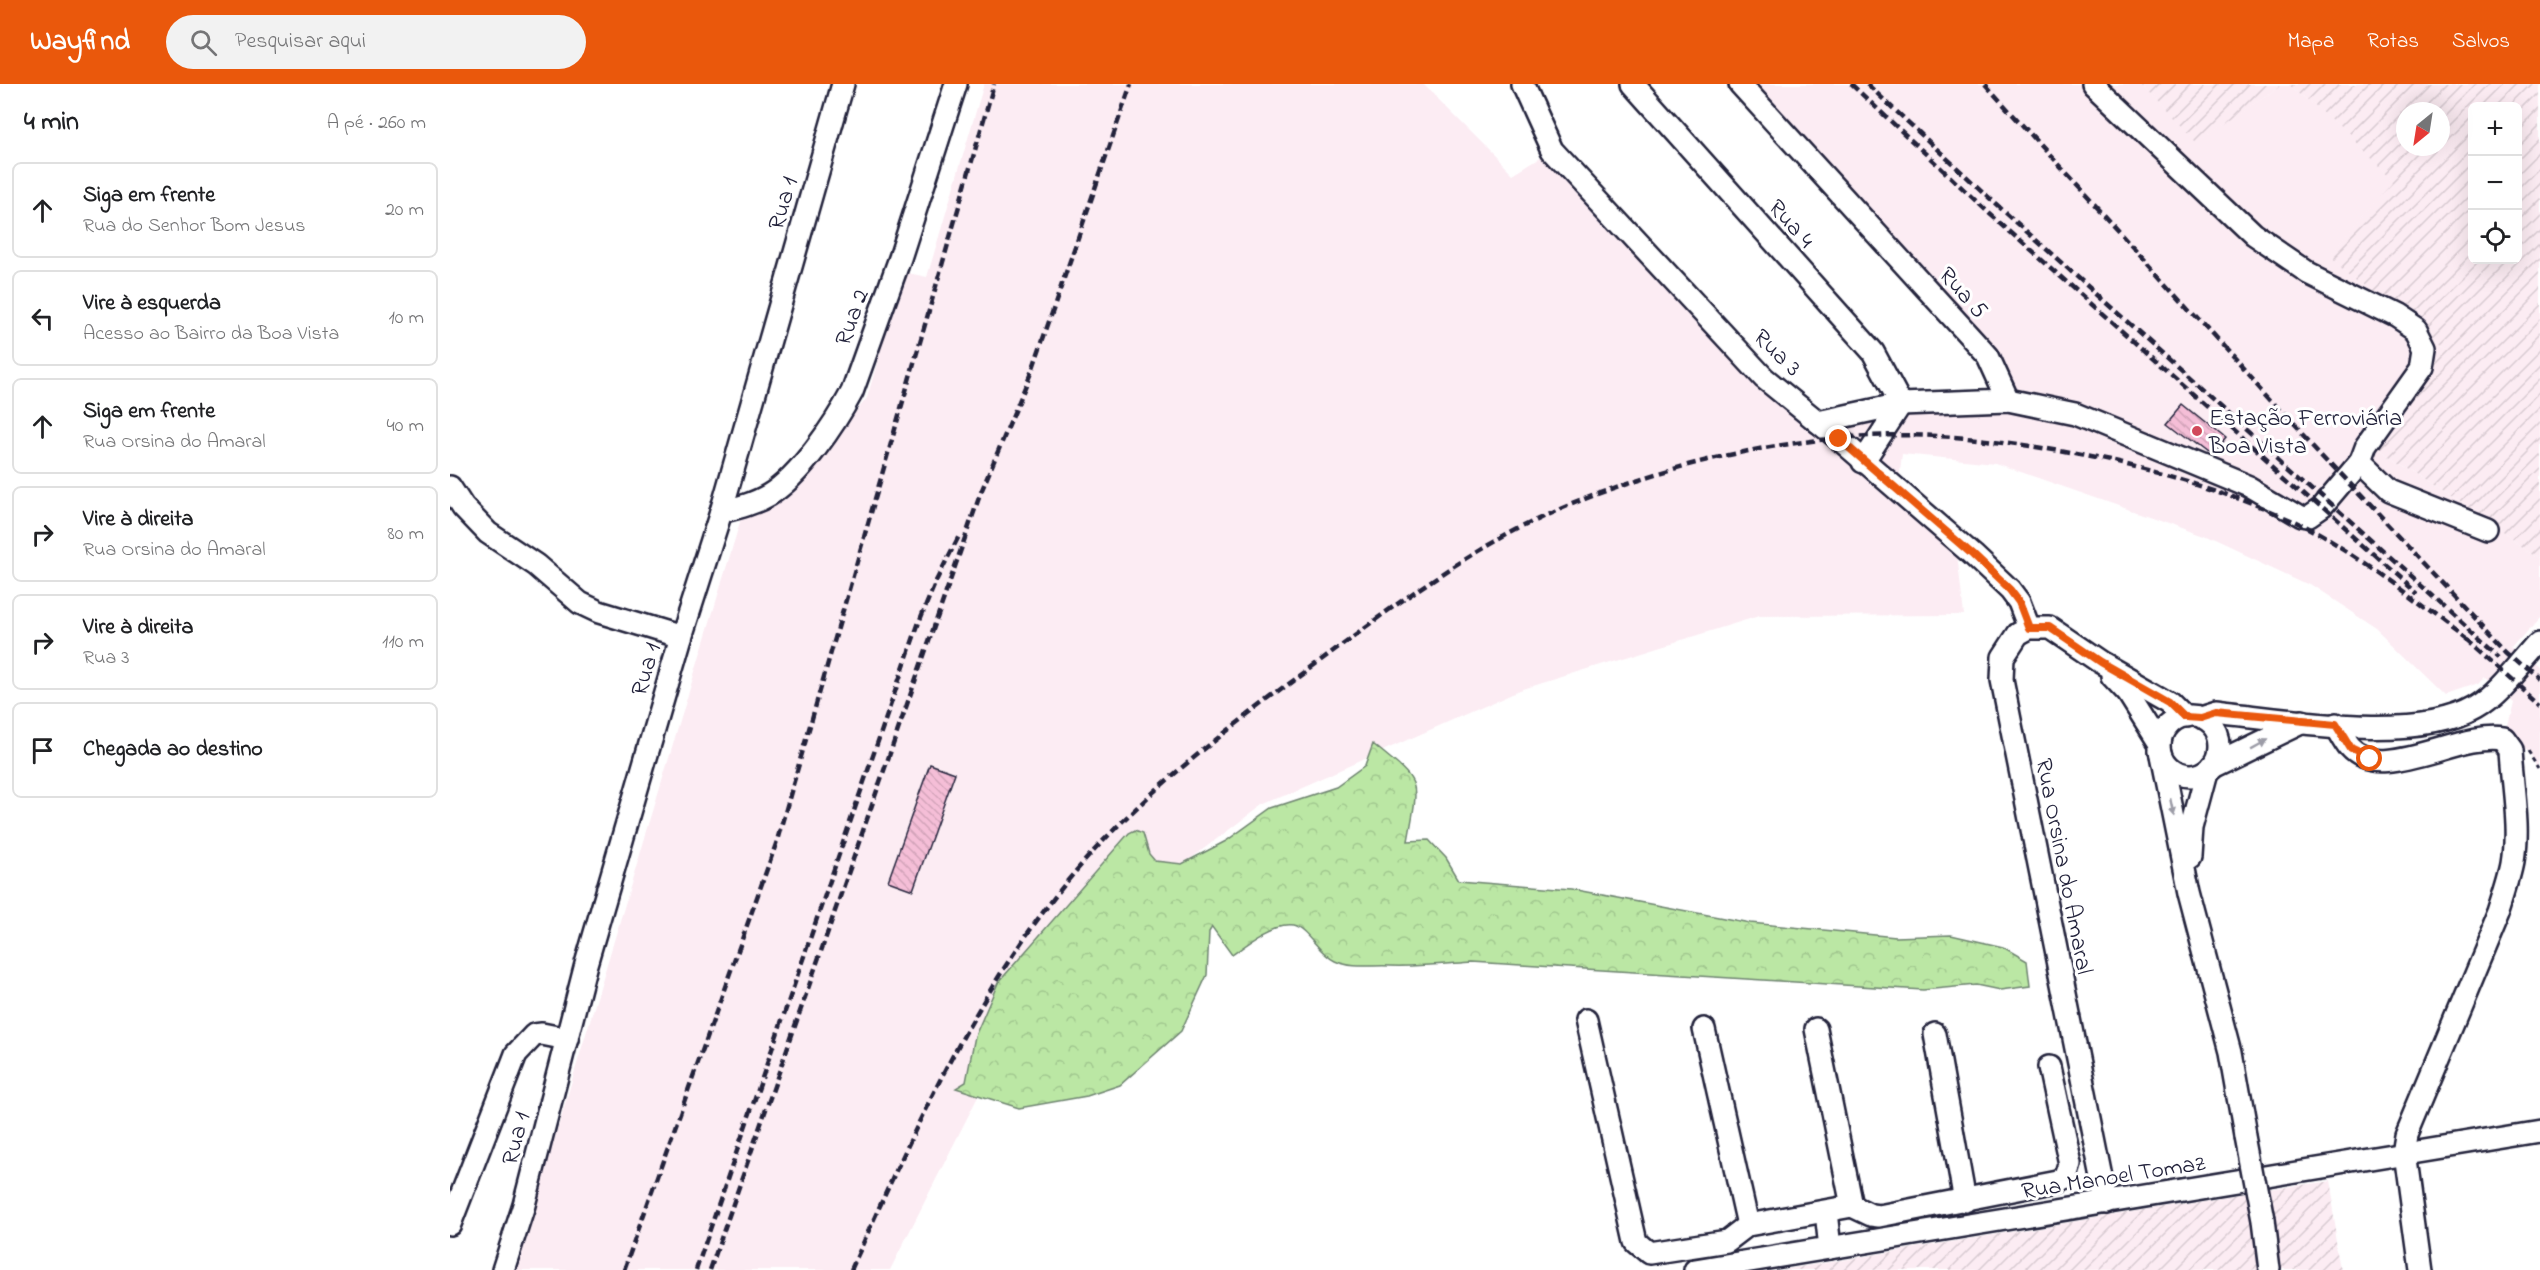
<!DOCTYPE html>
<html lang="pt">
<meta charset="utf-8">
<style>
:root{--surface:#fff;--page:#f2f2f2;--text:#202124;--muted:#757577;--line:#e0e0e0;--accent:#ea580c}
body{margin:0;font-family:"Indie Flower",sans-serif;background:var(--page);color:var(--text)}
.controls{position:absolute;right:18px;top:18px;display:grid;overflow:hidden;border-radius:9px;box-shadow:0 6px 24px #0002}
.controls button{width:54px;height:54px;display:grid;place-items:center;padding:0;border:0;border-bottom:2px solid var(--line);background:var(--surface);color:var(--text);font:30px sans-serif}
.compass{position:absolute;left:1946px;top:18px;width:54px;height:54px;border-radius:50%;background:var(--surface);box-shadow:0 6px 24px #0002;rotate:210deg}
.stop{position:absolute;width:18px;height:18px;margin:-14px;border:4px solid #ea580c;border-radius:50%;background:#fff}
.stop.end{background:#ea580c;border-color:#fff;box-shadow:0 2px 6px #0008}
.list{margin:0;padding:0;list-style:none}
h2{display:flex;justify-content:space-between;align-items:center;height:78px;margin:0;padding:0 24px;font-size:26px}
h2 small{font-size:20px;font-weight:400;color:var(--muted)}
.list li{display:grid;grid-template-columns:39px 1fr auto;gap:18px;align-items:center;box-sizing:border-box;height:96px;margin:0 12px 12px;padding:0 12px;border:2px solid var(--line);border-radius:9px}
.list b{display:block;font-size:22px;white-space:nowrap}
.list p{margin:0;font-size:20px;white-space:nowrap;color:var(--muted)}
.list em{font-size:20px;font-style:normal;color:var(--muted)}
.icon{flex:none;width:33px;height:33px;fill:none;stroke:currentColor;stroke-width:2;stroke-linecap:round;stroke-linejoin:round}
.map{position:relative;flex:none;width:2090px;height:1186px;overflow:hidden}
header{display:flex;align-items:center;gap:36px;box-sizing:border-box;height:84px;padding:0 30px;background:var(--accent);color:#fff}
header strong{font-size:28px}
nav{display:flex;gap:33px;margin-inline-start:auto;font-size:21px}
.search{width:420px;height:54px;background:var(--page);display:flex;align-items:center;gap:15px;box-sizing:border-box;padding:0 21px;border-radius:33px;color:var(--muted);font-size:22px}
main{display:flex}
aside{flex:1;background:var(--surface)}
.map>svg:first-child{display:block}
</style>
<header>
<strong>Wayfind</strong>
<div class="search"><svg class="icon" aria-label="search" viewBox="0 0 24 24"><circle cx="10" cy="10" r="6"/><path d="M15 15l6 6"/></svg>Pesquisar aqui</div>
<nav><a>Mapa</a><a>Rotas</a><a>Salvos</a></nav>
</header>
<main>
<aside>
<h2>4 min<small>A pé · 260 m</small></h2>
<ul class="list">
<li><svg class="icon" aria-label="ahead" viewBox="0 0 24 24"><path d="M12 20V5M6 11l6-6 6 6"/></svg><div><b>Siga em frente</b><p>Rua do Senhor Bom Jesus</p></div><em>20 m</em></li>
<li><svg class="icon" aria-label="left" viewBox="0 0 24 24"><path d="M17 20v-9H6M10 6l-5 5 5 5"/></svg><div><b>Vire à esquerda</b><p>Acesso ao Bairro da Boa Vista</p></div><em>10 m</em></li>
<li><svg class="icon" aria-label="ahead" viewBox="0 0 24 24"><path d="M12 20V5M6 11l6-6 6 6"/></svg><div><b>Siga em frente</b><p>Rua Orsina do Amaral</p></div><em>40 m</em></li>
<li><svg class="icon" aria-label="right" viewBox="0 0 24 24"><path d="M7 20v-9h11M14 6l5 5-5 5"/></svg><div><b>Vire à direita</b><p>Rua Orsina do Amaral</p></div><em>80 m</em></li>
<li><svg class="icon" aria-label="right" viewBox="0 0 24 24"><path d="M7 20v-9h11M14 6l5 5-5 5"/></svg><div><b>Vire à direita</b><p>Rua 3</p></div><em>110 m</em></li>
<li><svg class="icon" aria-label="arrive" viewBox="0 0 24 24"><path d="M6 21V4h12l-3 4 3 4H6"/></svg><div><b>Chegada ao destino</b></div></li>
</ul>
</aside>
<div class="map">
<svg width="2090" height="1186" viewBox="0 0 2090 1186">
<defs>
<pattern id="industrial-furrows" width="10" height="10" patternUnits="userSpaceOnUse" patternTransform="scale(1.5)"><rect width="10" height="10" fill="#fcecf3"/><path d="M-1 1l2-2M0 10L10 0M9 11l2-2" fill="none" stroke="#d8cad1"/></pattern>
<pattern id="forest-crowns" width="20" height="18" patternUnits="userSpaceOnUse" patternTransform="scale(1.5)"><rect width="20" height="18" fill="#bbe7a4"/><path d="M2 6a3 3 0 1 1 6 0M12 15a3 3 0 1 1 6 0" fill="none" stroke="#a0c68e"/></pattern>
<pattern id="building-back-hatch" width="6" height="6" patternUnits="userSpaceOnUse" patternTransform="scale(1.5)"><rect width="6" height="6" fill="#f5bed7"/><path d="M-1 5l2 2M0 0l6 6M5-1l2 2" fill="none" stroke="#d2a3b9"/></pattern>
</defs>
<rect width="100%" height="100%" fill="#fff"/>
<filter id="ink" filterUnits="userSpaceOnUse"><feTurbulence type="fractalNoise" baseFrequency=".0167" numOctaves="2"/><feDisplacementMap in="SourceGraphic" scale="12" xChannelSelector="R" yChannelSelector="G"/><feConvolveMatrix kernelMatrix="1 2 1 2 8 2 1 2 1" color-interpolation-filters="sRGB"/></filter>
<g filter="url(#ink)">
<path fill="#fcecf3" d="M534,0H973L1063,90L1102,66L1368,338L1558,316L1538,272L1290,0H1690L1746,58L1830,0H1841L1945,96L1879,171L1997,264L1920,361L2090,472V532L2063,563L2090,585V685L2079,668L2052,655L2061,617L2035,594L2028,601L1996,612L1927,545L1860,501L1755,452L1545,379L1452,370L1446,422L1507,470L1514,531L1309,532L1070,606L813,720L727,785L546,977L440,1186H65L293,428L342,407L417,314L453,188L477,193Z"/>
<g fill="url(#industrial-furrows)" fill-rule="evenodd">
<path d="M1690,0H1830L1746,59Z"/>
<path d="M1841,0H2090V472L1920,361L1997,264L1878,171L1944,96ZM2022,22H2068V176H2022ZM1955,27H1991V63H1955Z"/>
<path d="M1878,1097L1893,1186H1332L1790,1110Z"/>
</g>
<path fill="url(#forest-crowns)" stroke="#6e8470" stroke-width="1.5" d="M923,660C973,701 969,694 958,757L979,756L996,774L1009,796L1121,805L1300,839L1446,853L1501,851L1553,863L1577,877L1580,902L1550,906L1526,901L1473,906L1023,878C995,880 968,883 940,882C921,881 903,885 885,877C869,870 857,844 843,841C825,838 796,861 782,871L762,843L759,848L757,891L731,947L670,1001L637,1012L569,1024L506,1004L516,998L525,952L548,899L679,749L685,746L693,749L699,770L705,777L732,780L776,757L822,724L886,703L915,682Z"/>
<g fill="url(#building-back-hatch)" stroke="#22223b" stroke-width="1.5">
<path d="M1733,321L1775,355L1761,372L1718,339Z"/>
<path d="M480,680L505,689L463,806L438,797Z"/>
</g>
<g fill="none" stroke-linecap="round" stroke-linejoin="round">
<defs>
<g id="minor">
<path d="M1072,0L1102,66L1314,294L1389,355L1523,471L1560,506L1569,518L1579,544"/>
<path d="M1183,0L1423,268L1451,320L1413,378"/>
<path d="M1290,0L1538,272L1558,316"/>
<path d="M1643,0L1803,152L1856,188L1945,232L1966,246L1975,264L1972,283L1915,363L1909,379L1938,407L2038,447"/>
<path d="M1368,338L1451,320L1558,316L1625,330L1799,402L1850,432L1858,433L1871,424L1909,379"/>
<path d="M0,403L13,423L38,449L86,481L130,519L149,528L231,553"/>
<path d="M271,428C287,424 304,420 319,411C350,392 385,340 402,308L450,174L506,0"/>
<path d="M1662,592L1678,609L1710,660"/>
<circle cx="1740" cy="662" r="30"/>
<path d="M1750,634L1766,629C1835,636 1963,660 2023,625C2049,610 2070,580 2090,558"/>
<path d="M1885,640C1890,648 1894,657 1900,664C1931,700 2011,647 2052,655L2060,666C2062,702 2070,742 2064,778C2061,794 2055,811 2050,827L1957,1050L1954,1068L1970,1186"/>
<path d="M1710,666L1739,809L1781,968L1796,1053"/>
<path d="M1763,681L1852,638"/>
<path d="M1740,773L1742,743L1757,687"/>
<path d="M1136,936L1186,1158L1199,1169L1277,1157L1298,1141L1402,1122L1421,1131L1429,1132L1608,1097L1616,1093L1620,1080L1599,983"/>
<path d="M1254,945L1298,1141"/>
<path d="M1366,945L1402,1122"/>
<path d="M1485,950L1515,1117"/>
<path d="M1657,1119L1552,596L1553,573L1568,550L1579,544H1600L1650,578L1720,618L1735,633"/>
<path d="M1376,1128L1380,1164"/>
<path d="M1812,1138L1818,1186"/>
<path d="M0,1140L66,970L84,951L92,950L117,955"/>
<path d="M53,1186L74,1121L136,880L231,553L271,428L393,0"/>
<path d="M1245,1186L2090,1047"/>
</g>
</defs>
<use href="#minor" stroke="#22223b" stroke-width="26"/>
<path stroke="#22223b" stroke-width="3" stroke-dasharray="4.5 4.5" stroke-linecap="butt" d="M2078,667L2090,685"/>
<use href="#minor" stroke="#fff" stroke-width="21"/>
<g stroke="#22223b" stroke-width="4.5" stroke-dasharray="9 4.5" stroke-linecap="butt">
<path d="M1401,0L1540,130L1966,508"/>
<path d="M1417,0L1547,121L2051,573"/>
<path d="M1535,0L1874,373L2058,568L2090,596"/>
<path d="M2017,554L2090,619"/>
<path d="M174,1186L326,760L544,0"/>
<path d="M246,1186L469,538L486,497L509,452"/>
<path d="M260,1186L531,408L583,284L681,0"/>
<path d="M401,1186C460,1055 517,924 607,810C679,718 774,648 867,579C934,529 1004,476 1080,439C1199,381 1355,345 1488,352C1546,355 1603,365 1660,377C1723,391 1785,410 1844,438C1908,469 1965,516 2022,558"/>
</g>
<defs>
<path id="minor-bridge" d="M1796,1053L1812,1138"/>
</defs>
<use href="#minor-bridge" stroke="#22223b" stroke-width="26" stroke-linecap="butt"/>
<use href="#minor-bridge" stroke="#fff" stroke-width="21"/>
</g>
<defs><path id="oneway-solid" d="M-6-.8H1V-3.2L6.5 0L1 3.2V.8H-6Z" transform="scale(1.5)"/></defs>
<g fill="#9c9ca7">
<use href="#oneway-solid" transform="translate(1808 659) rotate(-29)"/>
<use href="#oneway-solid" transform="translate(1722 723) rotate(78)"/>
</g>
</g>
<g fill="none" stroke-linecap="round" stroke-linejoin="round" filter="url(#ink)">
<path stroke="#ea580c" stroke-width="8" d="M1389,355L1523,471L1560,506L1569,518L1579,544H1600L1650,578L1720,618L1735,633L1750,634L1766,629L1885,640L1901,666L1920,675"/>
</g>
<circle fill="#d1495b" stroke="#fff" stroke-width="2" cx="1747" cy="347" r="6"/>
<g text-anchor="middle" stroke-width="6" stroke-linejoin="round" paint-order="stroke">
<g font-size="24" fill="#22223b" stroke="#fff">
<text transform="translate(332 119) rotate(-74)" y="8">Rua 1</text>
<text transform="translate(1342 139) rotate(48)" y="8">Rua 4</text>
<text transform="translate(1514 208) rotate(48)" y="8">Rua 5</text>
<text transform="translate(401 233) rotate(-70)" y="8">Rua 2</text>
<text transform="translate(1328 268) rotate(44)" y="8">Rua 3</text>
<text transform="translate(195 585) rotate(-74)" y="8">Rua 1</text>
<text transform="translate(1615 782) rotate(79)" y="8">Rua Orsina do Amaral</text>
<text transform="translate(65 1054) rotate(-76)" y="8">Rua 1</text>
<text transform="translate(1663 1092) rotate(-9)" y="8">Rua Manoel Tomaz</text>
</g>
<g font-size="24" fill="#22223b" stroke="#fff" text-anchor="start">
<text x="1759" y="341">Estação Ferroviária<tspan x="1759" dy="28">Boa Vista</tspan></text>
</g>
</g>
</svg>
<div class="controls">
<button>+</button>
<button>−</button>
<button><svg class="icon" aria-label="locate" viewBox="0 0 24 24"><circle cx="12" cy="12" r="6"/><path d="M12 2v4M12 18v4M2 12h4M18 12h4"/></svg></button>
</div>
<svg class="compass" viewBox="-18 -18 36 36"><path d="M0-13l5 13h-10z" fill="#e53935"/><path d="M0 13l5-13h-10z" fill="#757577"/></svg>
<div class="stop" style="left:1920px;top:675px"></div>
<div class="stop end" style="left:1389px;top:355px"></div>
</div>
</main>
